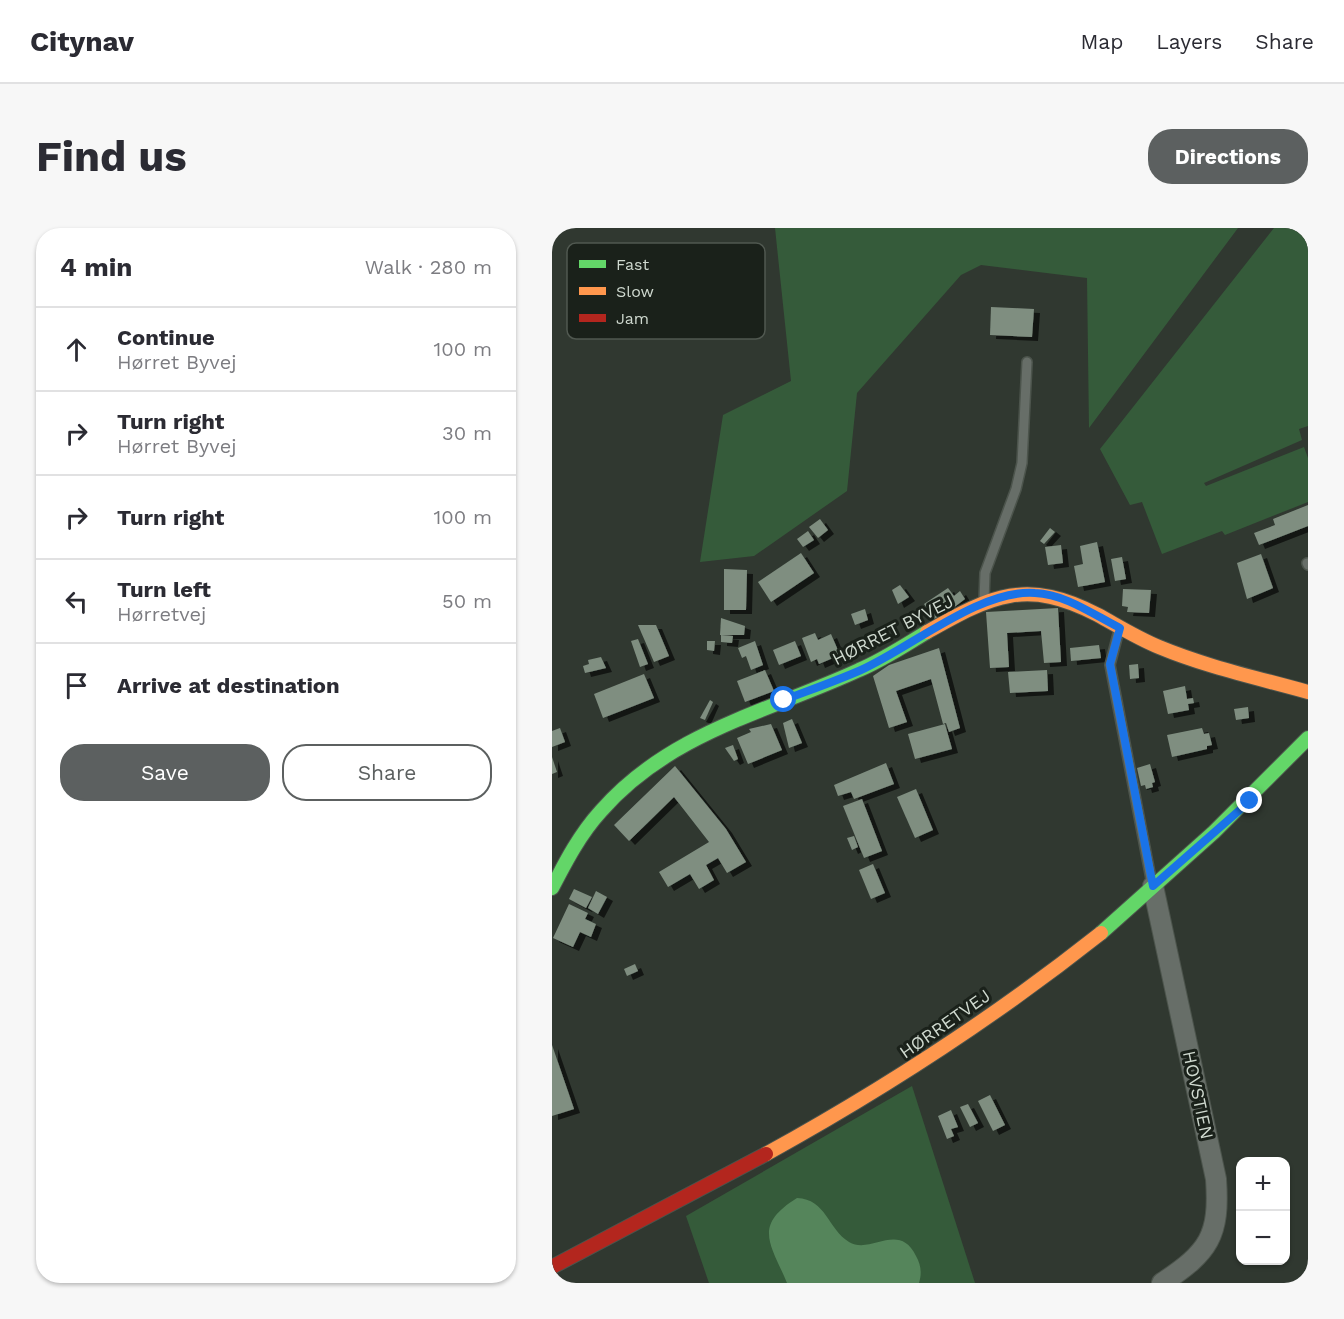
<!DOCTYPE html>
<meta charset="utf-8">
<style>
:root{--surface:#fff;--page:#f7f7f7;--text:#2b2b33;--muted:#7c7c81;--line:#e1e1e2;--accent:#5c6060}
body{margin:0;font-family:"Work Sans",sans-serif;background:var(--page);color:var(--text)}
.controls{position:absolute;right:18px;bottom:18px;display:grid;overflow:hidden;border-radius:12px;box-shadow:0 2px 4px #0004}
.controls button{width:54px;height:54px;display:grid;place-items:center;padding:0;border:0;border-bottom:2px solid var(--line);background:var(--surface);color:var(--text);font:30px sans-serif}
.stop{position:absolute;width:18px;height:18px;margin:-14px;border:4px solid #1a73e8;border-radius:50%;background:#fff}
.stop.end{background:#1a73e8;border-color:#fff;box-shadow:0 2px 6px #0008}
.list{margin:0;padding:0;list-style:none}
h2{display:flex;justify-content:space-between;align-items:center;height:78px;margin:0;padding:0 24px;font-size:26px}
h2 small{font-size:20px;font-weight:400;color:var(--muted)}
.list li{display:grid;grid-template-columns:39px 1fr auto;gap:18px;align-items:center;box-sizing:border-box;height:84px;padding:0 24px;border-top:2px solid var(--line)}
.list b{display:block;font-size:22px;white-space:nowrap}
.list p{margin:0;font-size:20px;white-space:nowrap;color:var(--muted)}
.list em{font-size:20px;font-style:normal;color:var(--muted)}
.actions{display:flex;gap:12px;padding:18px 24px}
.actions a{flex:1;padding:14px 0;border:2px solid var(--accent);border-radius:24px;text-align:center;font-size:21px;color:var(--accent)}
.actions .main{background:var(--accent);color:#fff}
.icon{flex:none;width:33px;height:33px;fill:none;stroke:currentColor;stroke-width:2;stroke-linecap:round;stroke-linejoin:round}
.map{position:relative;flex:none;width:756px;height:1055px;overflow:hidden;border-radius:24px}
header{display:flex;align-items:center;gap:36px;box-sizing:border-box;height:84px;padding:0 30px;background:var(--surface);border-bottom:2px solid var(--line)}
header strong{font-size:28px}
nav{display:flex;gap:33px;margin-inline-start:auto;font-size:21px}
.intro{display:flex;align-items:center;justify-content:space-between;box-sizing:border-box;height:144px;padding:0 36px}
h1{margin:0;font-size:42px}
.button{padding:15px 27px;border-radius:24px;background:var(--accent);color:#fff;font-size:21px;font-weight:700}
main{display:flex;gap:36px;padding:0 36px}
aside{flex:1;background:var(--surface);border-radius:24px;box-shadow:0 2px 4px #0004}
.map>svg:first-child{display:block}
</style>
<header>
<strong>Citynav</strong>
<nav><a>Map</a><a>Layers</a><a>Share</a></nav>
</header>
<div class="intro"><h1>Find us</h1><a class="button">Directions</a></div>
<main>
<aside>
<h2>4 min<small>Walk · 280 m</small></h2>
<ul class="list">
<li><svg class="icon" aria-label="ahead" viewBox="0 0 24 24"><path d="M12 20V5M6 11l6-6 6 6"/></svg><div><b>Continue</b><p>Hørret Byvej</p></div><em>100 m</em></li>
<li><svg class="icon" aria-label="right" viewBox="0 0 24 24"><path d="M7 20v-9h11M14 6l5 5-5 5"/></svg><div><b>Turn right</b><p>Hørret Byvej</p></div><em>30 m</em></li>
<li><svg class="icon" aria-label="right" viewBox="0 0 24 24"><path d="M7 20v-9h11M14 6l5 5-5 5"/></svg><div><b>Turn right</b></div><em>100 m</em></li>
<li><svg class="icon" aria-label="left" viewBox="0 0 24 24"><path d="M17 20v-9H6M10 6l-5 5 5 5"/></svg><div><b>Turn left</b><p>Hørretvej</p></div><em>50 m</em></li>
<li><svg class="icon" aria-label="arrive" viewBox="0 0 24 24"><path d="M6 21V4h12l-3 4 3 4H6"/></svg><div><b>Arrive at destination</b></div></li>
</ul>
<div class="actions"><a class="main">Save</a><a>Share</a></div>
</aside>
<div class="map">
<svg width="756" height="1055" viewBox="0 0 756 1055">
<defs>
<filter id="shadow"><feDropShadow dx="6" dy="4" stdDeviation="0" flood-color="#0009"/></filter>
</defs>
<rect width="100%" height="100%" fill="#303830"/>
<g fill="#355b3a">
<path d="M223,0H686L537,200L535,50L429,37L409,47L305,165L295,263L202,328L148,334L171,187L239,153Z"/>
<path d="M722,0H756V198L747,201L750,212L652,255L654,258L752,219L756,230V274L673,307L670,303L610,326L590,274L578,277L548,221Z"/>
<path d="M360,858L423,1055H157L134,988Z"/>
</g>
<path fill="#55855b" d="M245,970C274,971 276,1001 297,1014C319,1027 347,993 364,1028C369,1037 370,1045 367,1055H235C219,1016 200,998 245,970Z"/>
<g fill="#7f8e80" filter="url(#shadow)">
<path d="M439,79L482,81L480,109L438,107Z"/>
<path d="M756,277V298L707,317L702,305L723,297L721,291Z"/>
<path d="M268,291L276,302L266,310L257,299Z"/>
<path d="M498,300L503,304L492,316L488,313Z"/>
<path d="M256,303L262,312L251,319L245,311Z"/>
<path d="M545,314L553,354L526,359L522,338L531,336L528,318Z"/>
<path d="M509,317L511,335L496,337L493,319Z"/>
<path d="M249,325L262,345L219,374L206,354Z"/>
<path d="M709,326L721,360L695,371L685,335Z"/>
<path d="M570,329L574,351L563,353L559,331Z"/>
<path d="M172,341L195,342L194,382H172Z"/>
<path d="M348,357L357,369L346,376L340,362Z"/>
<path d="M396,360L402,368L408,363L413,371L384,393L372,376Z"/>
<path d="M571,361L599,362L597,385L575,384L576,379L570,378Z"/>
<path d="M506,380L509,434L492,435L489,403L455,405L457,439L438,440L434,384Z"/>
<path d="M313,381L316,392L303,397L299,386Z"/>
<path d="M169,390L193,398L192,407H168Z"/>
<path d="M86,397H104L117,428L102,434Z"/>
<path d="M263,405L266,412L279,406L288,427L267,436L265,431L259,434L250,410Z"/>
<path d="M169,407L181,408L180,415L169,414Z"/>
<path d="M86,411L96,436L88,439L79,413Z"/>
<path d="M155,413H163L162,423L155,422Z"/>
<path d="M203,413L211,437L199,442L194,428L190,430L186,420Z"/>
<path d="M243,413L249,428L227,437L221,422Z"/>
<path d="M547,417L549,430L519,433L518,420Z"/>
<path d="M387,420L408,500L397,504L394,495L391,496L379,451L344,463L355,494L337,500L321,448L337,437Z"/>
<path d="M49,429L54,440L33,445L31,438L37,436L36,432Z"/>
<path d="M586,436L587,450L578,451L577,437Z"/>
<path d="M213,442L222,463L193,474L185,453Z"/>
<path d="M495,442L496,463L458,465L456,444Z"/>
<path d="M92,446L102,470L51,490L42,466Z"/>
<path d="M633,458L635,471L641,470L642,475L636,476L637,482L616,486L611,463Z"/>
<path d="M158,472L161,474L153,492L148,490Z"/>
<path d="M696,479L697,490L684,492L682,481Z"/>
<path d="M240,491L250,515L237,520L231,495Z"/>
<path d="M219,496L230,522L196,536L185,510L199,504L197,501Z"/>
<path d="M393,496L400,521L363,531L356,506Z"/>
<path d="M8,500L13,514L0,519V503Z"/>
<path d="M650,500L652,506L657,505L660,517L655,518V521L620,529L615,507Z"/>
<path d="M181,517L186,531L182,533L173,520Z"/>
<path d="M0,529L5,544L0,546Z"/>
<path d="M334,535L342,556L302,571L299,564L286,568L282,557Z"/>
<path d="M598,536L603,554L600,555L601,559L594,561L593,557L589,558L585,540Z"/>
<path d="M123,538L174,601L194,634L175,645L166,630L154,637L162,652L147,661L138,646L116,659L107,644L157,614L122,569L77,613L62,597Z"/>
<path d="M364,561L381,602L363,610L345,569Z"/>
<path d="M310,571L330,623L312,630L291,578Z"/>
<path d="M302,608L306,619L300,622L295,610Z"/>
<path d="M321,636L333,665L319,671L307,642Z"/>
<path d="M22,661L40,669L34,680L17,671Z"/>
<path d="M44,663L55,669L46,686L36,680Z"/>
<path d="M17,676L36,685L33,691L44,696L39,709L28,704L21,719L1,710Z"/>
<path d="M83,736L86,743L75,748L72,741Z"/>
<path d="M0,817L22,881L0,888Z"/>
<path d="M438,867L453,897L441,903L426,873Z"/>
<path d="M416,876L426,895L418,899L408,879Z"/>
<path d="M399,882L406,899L399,901L402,908L395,911L386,888Z"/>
</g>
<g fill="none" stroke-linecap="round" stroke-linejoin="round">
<defs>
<g id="lane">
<path d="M755,335L756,337"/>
<path d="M432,372L433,345L464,261L470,235L475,134"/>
<path d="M567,402L558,437L600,656"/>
</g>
<path id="street" d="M601,658L664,951C668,1008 657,1024 610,1055"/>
<g id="fast">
<path d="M0,660C14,633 28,606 49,583C118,504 216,484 307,442C331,432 353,417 375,404"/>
<path d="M549,705L662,604L756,510"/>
</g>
<g id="slow">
<path d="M375,404C440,367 475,350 546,387C566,398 585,410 607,419C655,439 706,450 756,464"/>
<path d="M214,926C332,861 443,789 549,705"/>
</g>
<path id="jam" d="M0,1039L214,926"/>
</defs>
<use href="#lane" stroke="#4c544c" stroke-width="12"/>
<use href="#street" stroke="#4c544c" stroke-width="22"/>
<use href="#fast" stroke="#4c544c" stroke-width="16"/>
<use href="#slow" stroke="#4c544c" stroke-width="16"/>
<use href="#jam" stroke="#4c544c" stroke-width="16"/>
<use href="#lane" stroke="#676e68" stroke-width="9"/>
<use href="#street" stroke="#676e68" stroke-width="20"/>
<use href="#fast" stroke="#63d668" stroke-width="14"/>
<use href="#slow" stroke="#ff974d" stroke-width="14"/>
<use href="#jam" stroke="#b3261e" stroke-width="14"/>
</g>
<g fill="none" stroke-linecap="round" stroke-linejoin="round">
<path stroke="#1a73e8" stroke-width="8" d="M232,472C258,462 284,453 309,442C360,419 428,361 483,365C513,366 542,387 568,400L558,436L601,658L698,573"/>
</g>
<g text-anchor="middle" stroke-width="6" stroke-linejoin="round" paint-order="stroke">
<g font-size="18" fill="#cfd9cf" stroke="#1a211a">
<text transform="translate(341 402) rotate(-27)" y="6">HØRRET BYVEJ</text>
<text transform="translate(393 796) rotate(-35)" y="6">HØRRETVEJ</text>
<text transform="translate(646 867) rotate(78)" y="6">HOVSTIEN</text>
</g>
</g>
<rect x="15" y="15" width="198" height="96" rx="9" fill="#1a211a" stroke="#505850" stroke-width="1.5"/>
<rect x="27" y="32" width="27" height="8" fill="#63d668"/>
<rect x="27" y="59" width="27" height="8" fill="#ff974d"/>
<rect x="27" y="86" width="27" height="8" fill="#b3261e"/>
<g font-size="16" fill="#cfd9cf">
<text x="64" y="42">Fast</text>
<text x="64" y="69">Slow</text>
<text x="64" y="96">Jam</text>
</g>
</svg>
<div class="controls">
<button>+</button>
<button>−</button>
</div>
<div class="stop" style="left:232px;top:472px"></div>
<div class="stop end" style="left:698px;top:573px"></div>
</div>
</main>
